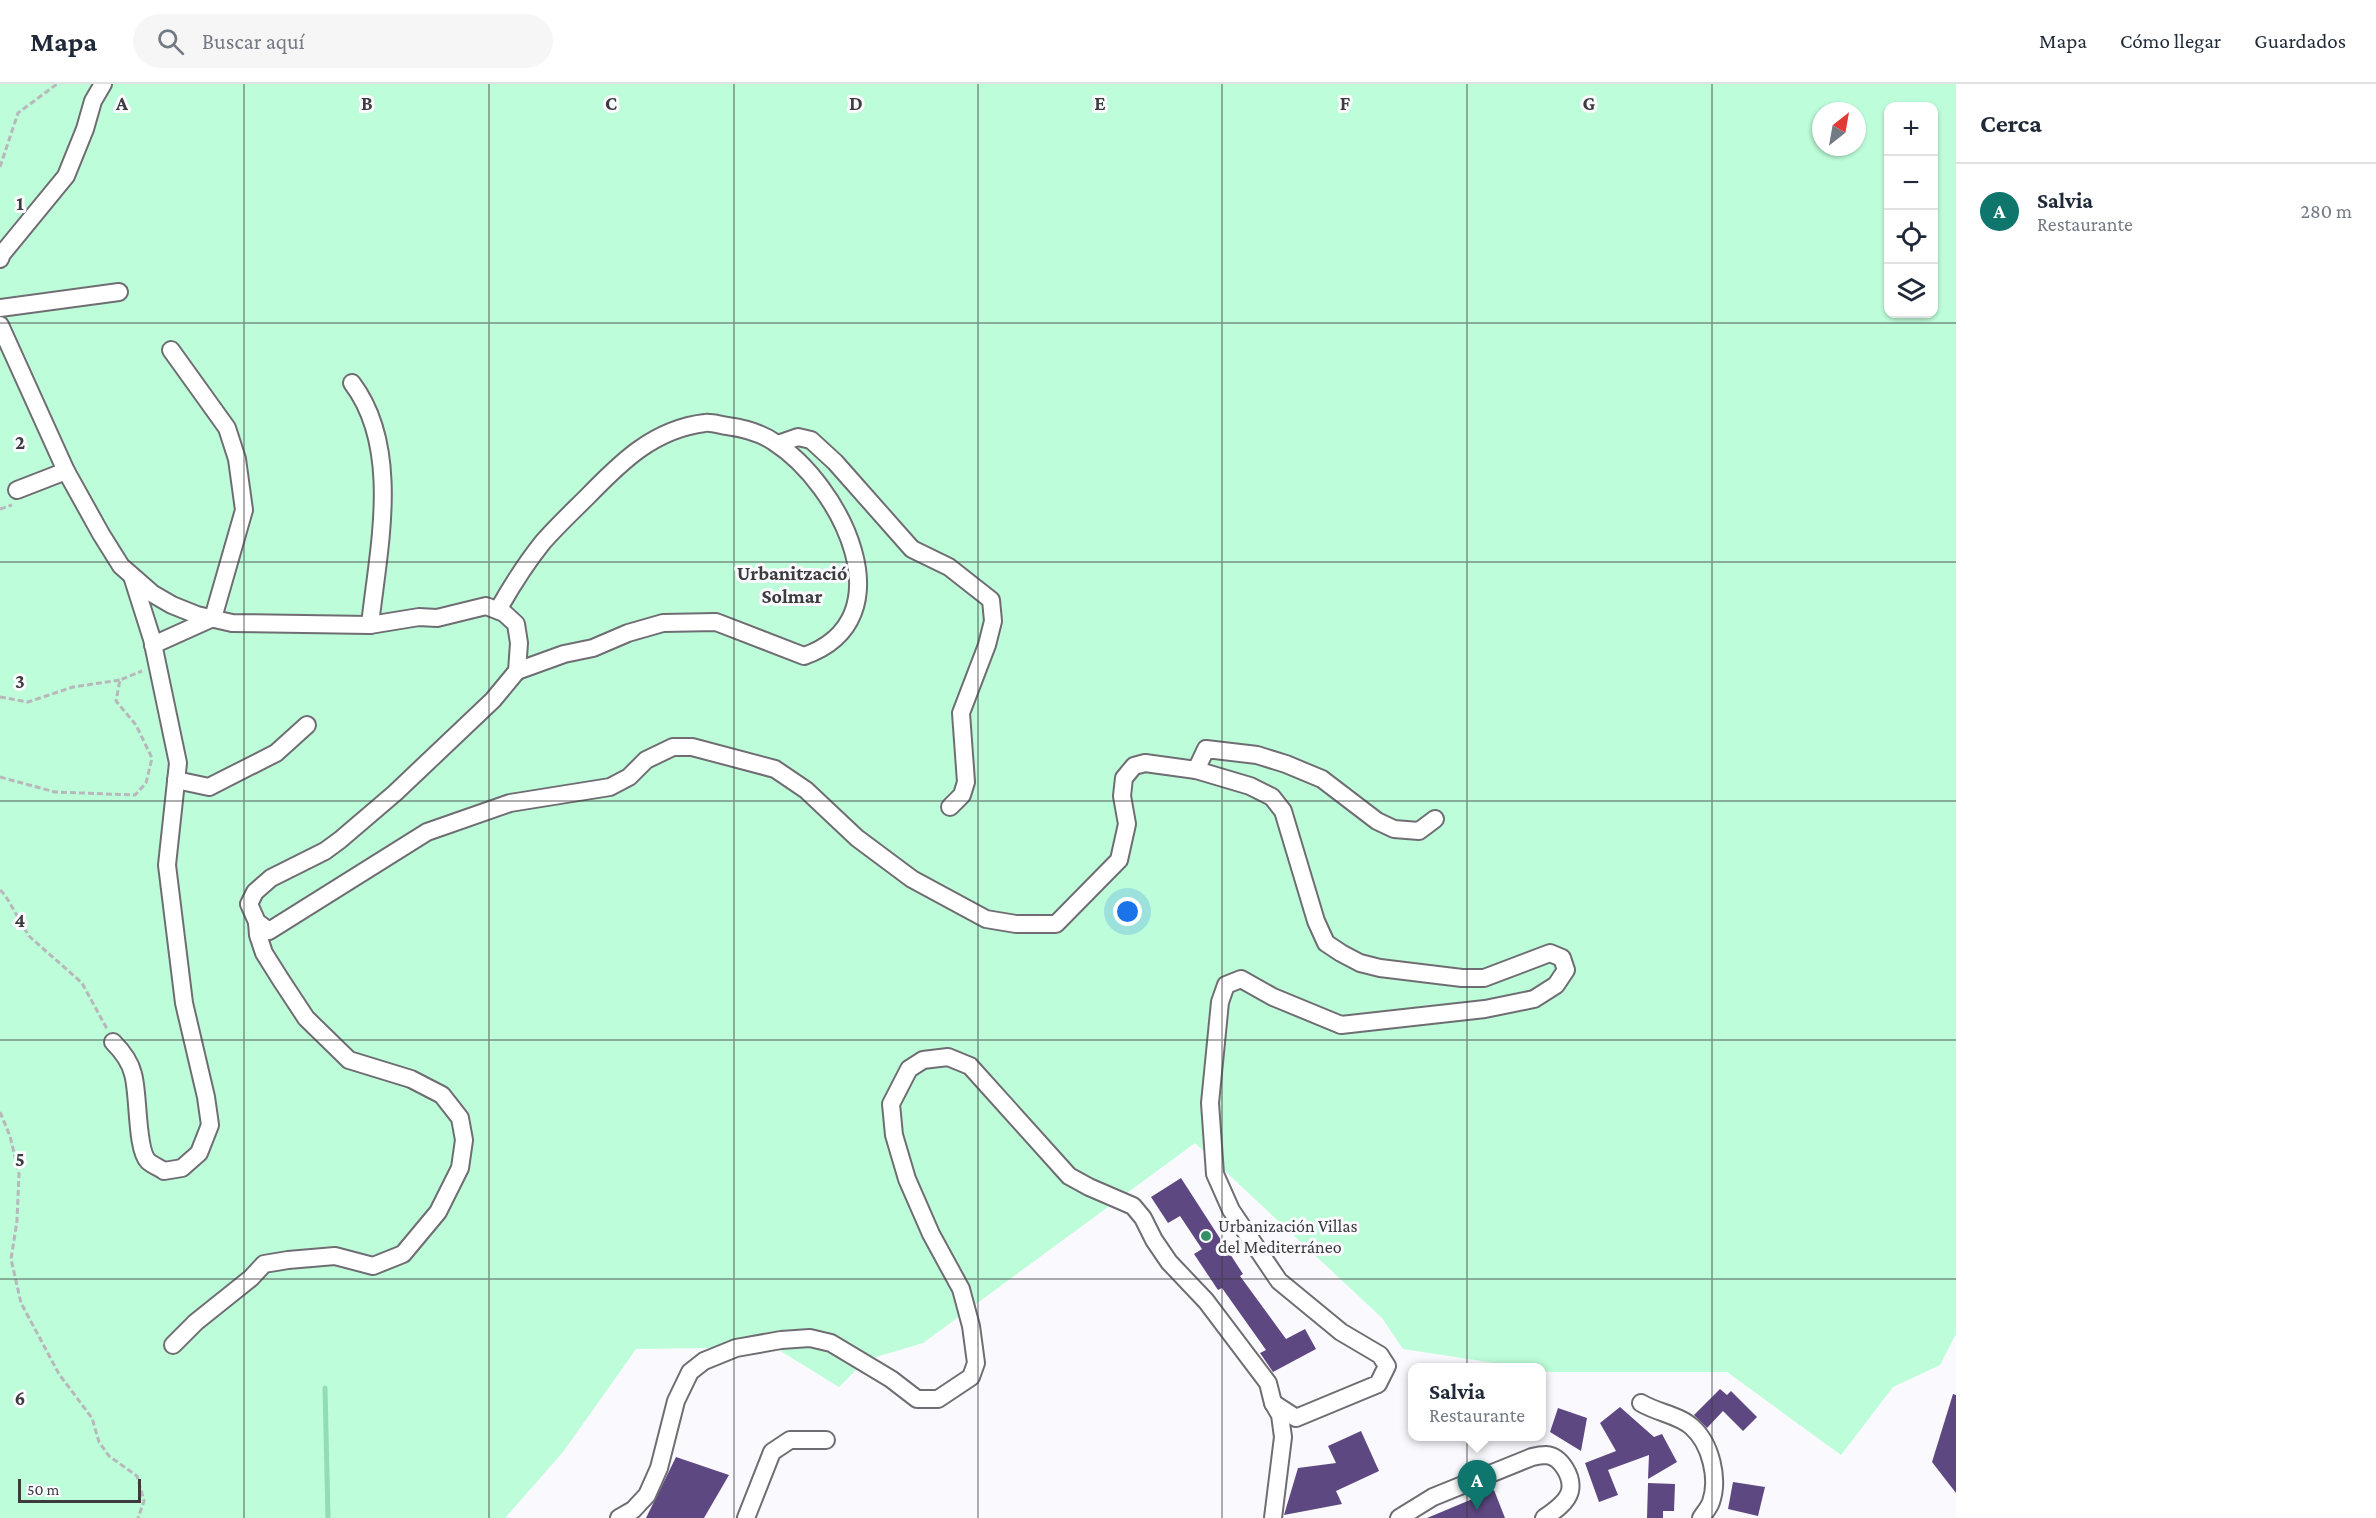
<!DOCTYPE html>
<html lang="es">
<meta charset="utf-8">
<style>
:root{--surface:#fff;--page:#f6f6f7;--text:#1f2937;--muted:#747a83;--line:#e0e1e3;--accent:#0f766e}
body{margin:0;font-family:"Crimson Pro",serif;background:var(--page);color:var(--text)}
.controls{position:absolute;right:18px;top:18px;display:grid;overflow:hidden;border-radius:12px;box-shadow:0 2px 4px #0004}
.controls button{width:54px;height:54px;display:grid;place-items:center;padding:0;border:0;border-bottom:2px solid var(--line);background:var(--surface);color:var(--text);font:30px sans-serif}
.compass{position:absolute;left:1812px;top:18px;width:54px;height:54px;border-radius:50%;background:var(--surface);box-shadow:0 2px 4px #0004;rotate:31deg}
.scale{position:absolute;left:18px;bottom:15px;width:123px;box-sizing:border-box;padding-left:6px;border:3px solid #3c3b3e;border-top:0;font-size:16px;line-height:21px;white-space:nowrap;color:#3c3b3e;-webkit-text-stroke:4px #faf9fe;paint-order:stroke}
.you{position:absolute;left:1128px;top:828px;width:21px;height:21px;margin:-15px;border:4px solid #fff;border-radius:50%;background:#1a73e8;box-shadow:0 0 0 9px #1a73e833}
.badge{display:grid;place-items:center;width:39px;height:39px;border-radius:50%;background:var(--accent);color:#fff;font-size:20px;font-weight:700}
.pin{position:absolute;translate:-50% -50px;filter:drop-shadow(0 2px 3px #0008)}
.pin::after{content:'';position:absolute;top:32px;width:21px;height:18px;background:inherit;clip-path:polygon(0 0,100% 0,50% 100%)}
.popup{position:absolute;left:1408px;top:1279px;width:138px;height:78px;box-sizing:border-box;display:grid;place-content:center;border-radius:12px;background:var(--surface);filter:drop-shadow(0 2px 4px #0005);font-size:20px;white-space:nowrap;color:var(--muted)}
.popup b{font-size:22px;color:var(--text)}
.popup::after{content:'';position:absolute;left:50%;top:100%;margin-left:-12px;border:12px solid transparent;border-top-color:var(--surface)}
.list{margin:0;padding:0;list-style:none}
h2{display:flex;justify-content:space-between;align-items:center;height:78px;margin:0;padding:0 24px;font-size:26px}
h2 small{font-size:20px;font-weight:400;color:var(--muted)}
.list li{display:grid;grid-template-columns:39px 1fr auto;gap:18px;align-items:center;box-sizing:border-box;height:96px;padding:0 24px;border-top:2px solid var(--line)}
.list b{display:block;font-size:22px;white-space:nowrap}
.list p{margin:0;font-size:20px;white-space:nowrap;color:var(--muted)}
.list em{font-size:20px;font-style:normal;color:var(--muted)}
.icon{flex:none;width:33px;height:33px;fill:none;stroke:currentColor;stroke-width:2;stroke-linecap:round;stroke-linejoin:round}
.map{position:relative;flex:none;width:1956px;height:1434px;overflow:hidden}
header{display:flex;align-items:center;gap:36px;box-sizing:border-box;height:84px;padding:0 30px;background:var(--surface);border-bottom:2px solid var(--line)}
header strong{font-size:28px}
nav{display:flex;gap:33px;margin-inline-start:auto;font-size:21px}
.search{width:420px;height:54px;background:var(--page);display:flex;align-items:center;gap:15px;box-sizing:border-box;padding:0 21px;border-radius:33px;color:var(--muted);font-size:22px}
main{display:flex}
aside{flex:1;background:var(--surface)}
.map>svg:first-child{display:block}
</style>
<header>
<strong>Mapa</strong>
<div class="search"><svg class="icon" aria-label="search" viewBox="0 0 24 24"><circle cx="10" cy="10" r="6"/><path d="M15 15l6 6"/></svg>Buscar aquí</div>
<nav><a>Mapa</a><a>Cómo llegar</a><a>Guardados</a></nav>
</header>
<main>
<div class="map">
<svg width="1956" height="1434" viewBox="0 0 1956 1434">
<rect width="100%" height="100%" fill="#faf9fe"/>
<path fill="#bdfdd9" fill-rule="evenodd" d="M0,0H1956V1250L1940,1281L1893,1303L1841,1371L1727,1288H1550L1542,1287L1541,1284L1521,1283L1403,1265L1382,1234L1195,1059L923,1259L866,1276L839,1303L774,1263L636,1265L563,1368L505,1434H0ZM1888,22H1934V230H1888ZM1821,27H1857V63H1821Z"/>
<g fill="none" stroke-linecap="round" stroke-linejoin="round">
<path stroke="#92ddb5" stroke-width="5" d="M325,1304L328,1434"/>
</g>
<g fill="#5e4881">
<path d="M1181,1094L1243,1190L1240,1192L1286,1255L1305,1245L1316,1265L1273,1288L1260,1269L1266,1266L1222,1204L1218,1206L1194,1170L1202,1165L1180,1132L1168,1139L1151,1113Z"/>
<path d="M1720,1305L1727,1311L1731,1307L1757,1333L1743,1347L1723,1327L1707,1344L1694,1331Z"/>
<path d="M1953,1310L1956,1311V1409L1932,1378Z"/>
<path d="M1620,1323L1654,1353L1662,1350L1677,1378L1648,1395L1649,1371L1608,1386L1618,1411L1599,1418L1585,1379L1616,1367L1600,1339Z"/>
<path d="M1558,1324L1587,1334L1581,1367L1550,1348Z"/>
<path d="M1361,1347L1379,1387L1336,1407L1342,1420L1284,1431L1298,1384L1336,1379L1328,1362Z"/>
<path d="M676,1373L729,1391L704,1434H646Z"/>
<path d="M1733,1398L1765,1403L1758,1432L1728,1425Z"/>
<path d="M1648,1399L1675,1400L1674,1427H1663V1434H1647Z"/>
<path d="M1494,1406L1505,1434H1427Z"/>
</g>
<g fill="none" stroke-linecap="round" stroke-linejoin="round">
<defs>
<g id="minor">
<path d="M0,175L2,170L66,92L85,45L93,17L103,0"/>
<path d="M0,224L119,208"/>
<path d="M0,241L66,387L101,450L121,482L153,510L172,521L197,531L232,539L370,541L419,533L437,534L486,522L504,529L516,540L519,559L517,587L493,616L395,709L340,756L325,767L271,794L255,808L249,820L257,838L269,847L427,748L510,719L610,703L629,693L646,676L673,663H692L775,685L806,706L857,754L912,795L986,835L1016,840H1056L1119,776L1127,740L1122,712L1124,694L1134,682L1145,679L1196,686L1250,702L1272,713L1283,727L1316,837L1326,859L1341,869L1360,879L1380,884L1462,894H1484L1550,869L1562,874L1566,886L1556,901L1534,915L1485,925L1341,941L1273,913L1241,895L1226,901L1220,918L1210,1019L1215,1090L1231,1126L1279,1197L1341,1248L1380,1271L1387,1282L1378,1300L1296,1334L1273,1319"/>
<path d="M352,299C402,365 378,466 370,541"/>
<path d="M778,360L798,353L811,356L835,378L912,465L949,483L991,516L993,537L987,561L961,629L966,698L962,711L950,723"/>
<path d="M17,406L66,387"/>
<path d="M498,526C511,503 526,479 543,458C557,442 573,427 588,412C621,378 654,345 705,339C711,338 720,341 727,342C742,344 761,349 774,358C840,400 909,535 804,572L716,538L663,539L628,549L593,564L564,570L517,587"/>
<path d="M153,561L213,534L244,426L237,375L227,344L171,266"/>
<path d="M1196,686L1206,665L1257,671L1286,680L1322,695L1377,737L1394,745L1419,747L1435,735"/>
<path d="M176,696L209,703L276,669L307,641"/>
<path d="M113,958C122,967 130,977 133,990C139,1010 136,1065 148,1077C152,1081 160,1084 164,1087L182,1084L199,1069L210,1041L206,1013L184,919L167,781L178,679L152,555L132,492"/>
<path d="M173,1261L196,1238L251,1194L264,1180L288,1176L335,1172L373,1182L403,1170L438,1128L460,1084L464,1056L460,1034L442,1011L411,995L349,976L306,934L281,896L264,869L258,851L257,838"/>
<path d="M1641,1319C1658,1329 1679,1331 1692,1343C1711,1360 1719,1395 1711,1418C1709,1424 1704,1429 1701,1434"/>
<path d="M619,1434L633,1426L647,1411L659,1384L676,1317L690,1288L704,1277L736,1264L781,1256L810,1254L831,1259L891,1295L917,1315H938L971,1293L976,1279L971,1242L961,1205L931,1150L907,1095L894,1051L891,1020L909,985L923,976L948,973L970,982L1069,1092L1089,1103L1133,1122L1143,1134L1154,1156L1169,1178L1206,1217L1268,1299L1273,1319L1280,1331L1283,1353L1273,1434"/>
<path d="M746,1434L772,1368L790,1356H826"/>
<path d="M1399,1434L1433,1413L1532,1373C1536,1372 1542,1371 1546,1371C1561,1372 1573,1393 1570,1407C1567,1419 1553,1428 1544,1434"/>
</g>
</defs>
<use href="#minor" stroke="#6f6d73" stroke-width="20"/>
<g stroke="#b8b7bb" stroke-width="3" stroke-dasharray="6 3" stroke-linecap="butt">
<path d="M0,83L18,29L57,0"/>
<path d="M0,425L12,421"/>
<path d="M0,613L28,618L73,603L120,596"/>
<path d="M0,693L55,708L135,711L146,699L152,674L136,641L116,617L120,596L142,587"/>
<path d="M0,806L5,811L29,852L82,899L107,945"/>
<path d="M0,1028L10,1052L19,1090L17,1137L11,1175L21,1219L59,1290L92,1334L99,1358L109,1372L137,1392L144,1417L138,1434"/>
</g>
<use href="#minor" stroke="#fff" stroke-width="16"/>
</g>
<path fill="none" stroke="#3c3b3e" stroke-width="1.5" stroke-opacity="0.55" d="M244,0V1434M489,0V1434M734,0V1434M978,0V1434M1222,0V1434M1467,0V1434M1712,0V1434M0,239H1956M0,478H1956M0,717H1956M0,956H1956M0,1195H1956"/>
<circle fill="#369066" stroke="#faf9fe" stroke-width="2" cx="1206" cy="1152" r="6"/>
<g text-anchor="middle" stroke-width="6" stroke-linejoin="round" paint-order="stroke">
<g font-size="18" fill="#3c3b3e" stroke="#faf9fe" text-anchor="start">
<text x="1218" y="1148">Urbanización Villas<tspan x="1218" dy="21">del Mediterráneo</tspan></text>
</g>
<g font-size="20" font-weight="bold" fill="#3c3b3e" stroke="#faf9fe">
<text x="792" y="496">Urbanització<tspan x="792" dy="23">Solmar</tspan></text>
</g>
</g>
<g font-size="20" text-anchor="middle" font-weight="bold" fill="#3c3b3e" stroke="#faf9fe" stroke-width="6" stroke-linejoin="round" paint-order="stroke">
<text x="122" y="26">A</text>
<text x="367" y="26">B</text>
<text x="611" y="26">C</text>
<text x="856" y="26">D</text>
<text x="1100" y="26">E</text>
<text x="1345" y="26">F</text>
<text x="1589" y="26">G</text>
<text x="20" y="126">1</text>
<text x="20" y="365">2</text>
<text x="20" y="604">3</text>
<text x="20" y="843">4</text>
<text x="20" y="1082">5</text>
<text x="20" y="1321">6</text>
</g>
</svg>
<div class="controls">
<button>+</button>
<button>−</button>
<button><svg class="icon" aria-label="locate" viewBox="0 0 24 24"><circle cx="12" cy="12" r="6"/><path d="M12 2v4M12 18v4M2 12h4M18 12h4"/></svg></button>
<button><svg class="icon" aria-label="layers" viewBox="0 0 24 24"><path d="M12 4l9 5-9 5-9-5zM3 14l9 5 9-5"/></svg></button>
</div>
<svg class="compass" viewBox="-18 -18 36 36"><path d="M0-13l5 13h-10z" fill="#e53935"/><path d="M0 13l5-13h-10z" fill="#747a83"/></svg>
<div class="scale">50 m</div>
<div class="you"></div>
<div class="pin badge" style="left:1477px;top:1426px">A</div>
<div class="popup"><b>Salvia</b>Restaurante</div>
</div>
<aside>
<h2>Cerca<small></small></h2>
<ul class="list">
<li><span class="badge">A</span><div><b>Salvia</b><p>Restaurante</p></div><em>280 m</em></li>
</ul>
</aside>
</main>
